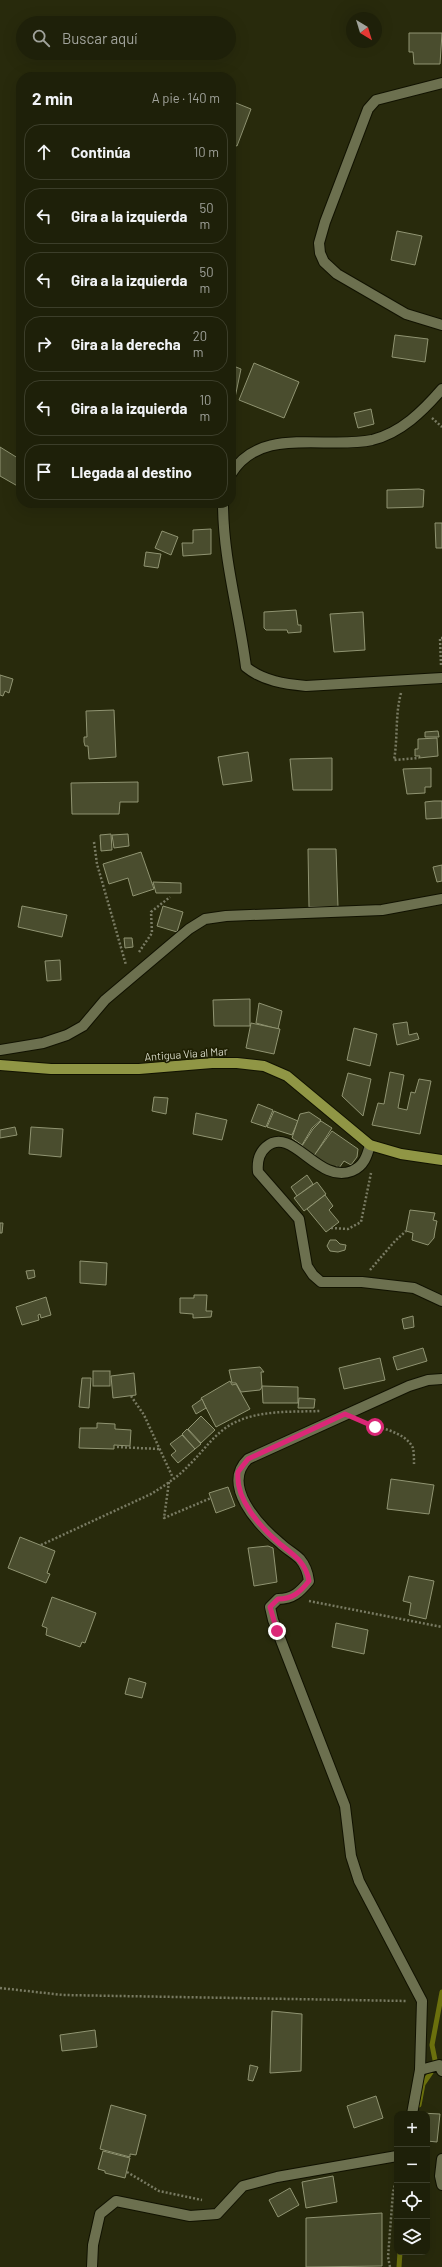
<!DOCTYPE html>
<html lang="es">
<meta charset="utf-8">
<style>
:root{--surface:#1e2009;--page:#262812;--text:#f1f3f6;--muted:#a1a39c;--line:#3c3e2a}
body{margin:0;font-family:Barlow,sans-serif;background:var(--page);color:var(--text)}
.controls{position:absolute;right:12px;bottom:12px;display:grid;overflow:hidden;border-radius:8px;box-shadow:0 4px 16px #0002}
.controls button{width:36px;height:36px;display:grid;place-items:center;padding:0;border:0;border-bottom:1px solid var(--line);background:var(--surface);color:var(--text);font:20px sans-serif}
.compass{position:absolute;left:346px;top:12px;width:36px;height:36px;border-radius:50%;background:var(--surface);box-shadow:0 4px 16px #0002;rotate:142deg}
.stop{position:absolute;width:12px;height:12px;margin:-9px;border:3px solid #db2777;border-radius:50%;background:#fff}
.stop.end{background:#db2777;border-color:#fff;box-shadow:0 1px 4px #0008}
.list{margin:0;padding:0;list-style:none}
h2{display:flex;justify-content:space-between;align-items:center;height:52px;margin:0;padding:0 16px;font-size:17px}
h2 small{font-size:13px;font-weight:400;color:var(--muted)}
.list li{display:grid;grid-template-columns:26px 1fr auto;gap:12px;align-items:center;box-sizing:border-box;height:56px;margin:0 8px 8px;padding:0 8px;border:1px solid var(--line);border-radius:16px}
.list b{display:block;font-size:15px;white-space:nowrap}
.list em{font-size:13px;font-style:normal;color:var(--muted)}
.icon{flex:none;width:22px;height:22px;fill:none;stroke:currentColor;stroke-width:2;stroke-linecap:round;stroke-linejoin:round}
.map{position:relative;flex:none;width:442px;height:2267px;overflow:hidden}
.search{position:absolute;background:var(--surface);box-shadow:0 4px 16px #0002;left:16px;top:16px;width:220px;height:44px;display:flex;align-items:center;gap:10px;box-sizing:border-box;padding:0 14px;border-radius:22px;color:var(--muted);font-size:15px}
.panel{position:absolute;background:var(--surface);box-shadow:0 4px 16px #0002;left:16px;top:72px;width:220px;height:436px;border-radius:16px}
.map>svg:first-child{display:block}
</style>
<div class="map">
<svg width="442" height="2267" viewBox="0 0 442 2267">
<rect width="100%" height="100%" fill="#282a0c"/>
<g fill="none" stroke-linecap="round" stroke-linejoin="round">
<g stroke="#6b700d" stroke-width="5">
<path d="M419,2105L423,2084L436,2065L432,2045L442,1992"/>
<path d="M399,2267L400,2252"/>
</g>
</g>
<g fill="#4a4d2e" stroke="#909472">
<path d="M409,33H442L440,64H414L413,52H409Z"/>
<path d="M231,101L251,109L237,146L231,144Z"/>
<path d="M397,231L422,236L415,265L391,260Z"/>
<path d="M395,335L428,339L425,362L392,357Z"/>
<path d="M254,363L299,382L284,418L239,400Z"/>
<path d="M231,365L241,369L232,412H231Z"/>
<path d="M371,409L374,424L358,428L354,413Z"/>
<path d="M0,447L21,460V488L0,476Z"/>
<path d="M419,489L424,490L423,507L387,508V490Z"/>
<path d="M435,523H442V548H436Z"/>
<path d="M211,529V554L183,556L182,543H193V530Z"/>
<path d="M162,531L178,537L171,555L155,548Z"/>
<path d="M146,552L161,554L158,568L144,566Z"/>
<path d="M296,610L298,625H301V632L288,633L287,630H266L264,628V612Z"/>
<path d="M363,612L365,650L334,652L330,614Z"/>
<path d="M0,675L13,679L9,693L5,691L3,696L0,695Z"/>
<path d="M114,710L116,757L89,759L88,746H85L84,742V737H87L86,711Z"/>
<path d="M438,731L439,737H425V732Z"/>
<path d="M437,738L438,756L419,758L420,756H415V749H418V739Z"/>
<path d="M248,752L252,781L223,785L218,757Z"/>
<path d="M332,758V790H293L290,759Z"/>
<path d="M431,768V787H425V793L407,794L403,769Z"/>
<path d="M138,782V802H120L119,814H72L71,783Z"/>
<path d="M434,801H442V818L426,819L425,802Z"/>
<path d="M111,834L112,850L101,851L100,835Z"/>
<path d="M128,834L129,846L114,848L112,835Z"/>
<path d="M308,849H336L338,907H309Z"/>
<path d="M141,852L154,889L133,896L128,878L109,884L103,864Z"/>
<path d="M442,865V881L437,882L433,867Z"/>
<path d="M153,882L181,883V893H156Z"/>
<path d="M22,906L67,915L62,937L18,927Z"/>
<path d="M163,906L183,912L177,932L157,926Z"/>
<path d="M124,938H132L133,947L125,948Z"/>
<path d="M60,960L61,980L47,981L45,961Z"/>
<path d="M250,999V1026H214L213,1000Z"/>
<path d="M259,1003L282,1011L278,1029L256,1023Z"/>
<path d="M407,1022L409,1035L417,1033L419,1039L397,1045L393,1024Z"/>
<path d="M251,1023L280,1029L274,1054L246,1048Z"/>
<path d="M354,1028L377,1034L370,1066L347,1060Z"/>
<path d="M390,1072L404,1075L398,1108L407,1110L411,1092L415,1093L419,1079L431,1081L420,1134L372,1125L378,1103L384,1104Z"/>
<path d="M348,1073L371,1079L363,1116L342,1096Z"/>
<path d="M154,1097L168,1098L166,1114L152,1111Z"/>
<path d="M258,1104L273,1110L266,1127L251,1122Z"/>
<path d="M274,1111L298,1121L292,1135L267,1127Z"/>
<path d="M309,1112L321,1120L312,1128L302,1145L292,1138L300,1114Z"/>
<path d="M196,1113L227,1120L222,1140L193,1134Z"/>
<path d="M321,1121L332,1128L314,1156L302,1146L313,1129Z"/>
<path d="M15,1127L17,1135L0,1138V1130Z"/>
<path d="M31,1127L63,1129L61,1157L29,1154Z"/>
<path d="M332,1131L358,1149L357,1157L351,1165L344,1161L339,1168L336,1166L334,1169L313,1157Z"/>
<path d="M307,1175L313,1184L297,1196L291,1187Z"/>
<path d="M317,1182L326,1194L304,1211L294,1198Z"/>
<path d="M325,1195L333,1206L329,1210L339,1222L326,1232L307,1209Z"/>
<path d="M410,1210L435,1213L433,1220L437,1221L435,1231L434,1238L428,1245L412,1240L413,1233L406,1231Z"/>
<path d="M0,1223H3L2,1233H0Z"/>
<path d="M330,1240H336L340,1244L346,1245L345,1250L338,1252L330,1251L327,1246Z"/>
<path d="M80,1261L107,1263L106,1285L80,1283Z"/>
<path d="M34,1270L35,1277L28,1279L26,1271Z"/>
<path d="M194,1295H207L206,1311H212L211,1317L193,1318V1314L180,1313V1298H194Z"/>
<path d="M46,1297L51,1315L41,1318L40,1314L38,1315L39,1320L22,1325L16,1307Z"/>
<path d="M413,1316L414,1327L404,1329L402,1319Z"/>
<path d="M423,1348L427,1361L397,1370L393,1357Z"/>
<path d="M380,1358L385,1380L344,1389L339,1368Z"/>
<path d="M260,1367L264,1372H261L262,1387L260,1390L241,1392L236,1383H232L229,1370Z"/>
<rect x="93" y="1371" width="17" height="15"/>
<path d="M134,1373L136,1395L113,1398L111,1376Z"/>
<path d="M82,1378H91L89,1408L79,1407Z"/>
<path d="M230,1381L232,1385L236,1384L250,1409L216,1427L201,1398Z"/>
<path d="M262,1386L298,1387V1403H263Z"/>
<path d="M299,1398L315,1399L314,1408H298Z"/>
<path d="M202,1399L206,1408L196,1414L192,1406Z"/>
<path d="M201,1416L215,1430L201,1443L188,1429Z"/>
<path d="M97,1423L115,1424V1429L131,1430L130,1446L114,1445V1449L79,1448L80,1428H97Z"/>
<path d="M187,1429L201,1444L195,1449L182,1434Z"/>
<path d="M182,1435L195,1449L178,1463L171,1455L176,1451L170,1444Z"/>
<path d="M391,1479L434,1485L429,1514L387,1509Z"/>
<path d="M228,1487L235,1506L216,1513L209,1493Z"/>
<path d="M20,1537L55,1551L47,1573L50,1574L46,1583L8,1568Z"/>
<path d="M268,1546L273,1548L277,1582L254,1586L248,1548Z"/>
<path d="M409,1576L434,1581L426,1619L409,1615L411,1603L403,1601Z"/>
<path d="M52,1597L96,1613L85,1643L82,1642L80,1647L46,1635L47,1628L42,1626Z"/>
<path d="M336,1623L368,1630L364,1654L332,1647Z"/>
<path d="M129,1678L146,1683L142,1698L125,1694Z"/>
<path d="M272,2011L302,2014L301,2071L270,2073Z"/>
<path d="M95,2030L97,2047L62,2051L60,2035Z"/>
<path d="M250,2065L258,2067L253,2081L248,2080Z"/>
<path d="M376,2096L383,2118L354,2128L347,2106Z"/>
<path d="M111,2105L146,2115L136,2155L130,2154V2157L100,2149Z"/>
<path d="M421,2113L440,2114L437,2142L427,2141V2114Z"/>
<path d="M103,2151L130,2158L125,2178L105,2173V2171L98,2169Z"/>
<path d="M333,2176L337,2202L306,2208L302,2182Z"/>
<path d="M290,2188L299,2205L278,2217L269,2200Z"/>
<path d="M382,2213V2266L306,2267V2218Z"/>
</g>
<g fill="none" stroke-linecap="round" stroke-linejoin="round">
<defs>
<g id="minor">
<path d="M442,83L376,100L368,109L325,222L319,243L320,253L324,262L337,274L406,314L442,325"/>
<path d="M231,474C260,425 326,450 372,440C401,433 423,411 442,389"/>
<path d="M223,503C223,559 239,612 246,667C263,681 285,684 306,686L442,678"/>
<path d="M0,1050L43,1043L67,1035L83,1026L105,1000L189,929L205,919L226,916L382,910L442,899"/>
<path d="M370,1145C367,1156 364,1166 352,1171C318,1185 292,1124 266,1147C258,1154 257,1163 258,1172L299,1219L307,1266L313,1275L321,1282H362L414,1288L442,1301"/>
<path d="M442,1379L428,1380L409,1386L248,1459C221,1485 258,1525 280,1543C286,1549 294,1553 300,1559C305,1565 308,1573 309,1581C300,1592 293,1599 278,1599L270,1607L273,1620L345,1806L351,1856L359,1881L422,2001L420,2070L439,2065L442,2071"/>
<path d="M412,2114L420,2070"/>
<path d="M442,2159L440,2176L442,2185"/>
<path d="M92,2267L93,2245L100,2214L116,2201L190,2216L217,2214L243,2186L277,2177L397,2156"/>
</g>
<path id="major" d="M0,1065L51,1069H139L212,1063H237L264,1066L287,1076L370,1145L401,1154L442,1160"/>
</defs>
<use href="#minor" stroke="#111200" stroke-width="12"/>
<use href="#major" stroke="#111200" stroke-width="12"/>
<g stroke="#797b63" stroke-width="2.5" stroke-dasharray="2 2" stroke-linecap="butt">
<path d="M432,418L442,427"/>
<path d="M441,665L440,638H442"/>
<path d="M401,693C395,715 398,737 394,760L419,758"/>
<path d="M94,842L97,864L126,965"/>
<path d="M139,952L152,933L151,912L170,897"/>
<path d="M331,1228L348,1229L361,1222L371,1173"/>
<path d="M370,1270L395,1241L406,1231"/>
<path d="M131,1396L144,1415L173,1478"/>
<path d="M363,1422C378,1428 405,1431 413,1448C414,1453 414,1460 414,1464"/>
<path d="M117,1447L159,1449"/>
<path d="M169,1482L164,1518L211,1498"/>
<path d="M41,1545L151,1494C164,1486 178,1477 188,1466C205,1450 216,1430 238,1421C263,1410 294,1412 320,1411"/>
<path d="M309,1601L442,1627"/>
<path d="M0,1988L63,1995L407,2001"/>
<path d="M127,2172L159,2191L202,2200"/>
<path d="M390,2267L388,2257L393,2192L397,2178"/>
</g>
<use href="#minor" stroke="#6c704f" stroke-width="10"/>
<use href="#major" stroke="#909645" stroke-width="10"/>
</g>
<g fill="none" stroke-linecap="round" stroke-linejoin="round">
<path stroke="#db2777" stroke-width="5" d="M277,1631L270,1607L278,1599C293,1599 300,1592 309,1581C306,1563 294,1555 280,1544C260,1527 235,1499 238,1472L248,1459L345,1414L375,1427"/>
</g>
<g text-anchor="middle" stroke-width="3.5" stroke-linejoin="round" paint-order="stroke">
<g font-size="11" fill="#d4d6c4" stroke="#1f2003">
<text transform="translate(186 1054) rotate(-4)" y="4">Antigua Vía al Mar</text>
</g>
</g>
</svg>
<div class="controls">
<button>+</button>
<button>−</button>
<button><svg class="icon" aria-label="locate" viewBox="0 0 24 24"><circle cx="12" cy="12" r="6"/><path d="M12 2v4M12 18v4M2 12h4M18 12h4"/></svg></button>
<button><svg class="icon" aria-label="layers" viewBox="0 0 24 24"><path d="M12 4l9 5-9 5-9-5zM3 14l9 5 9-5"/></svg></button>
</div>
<svg class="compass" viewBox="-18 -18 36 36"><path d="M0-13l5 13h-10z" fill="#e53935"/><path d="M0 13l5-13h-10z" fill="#a1a39c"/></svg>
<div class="stop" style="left:375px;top:1427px"></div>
<div class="stop end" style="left:277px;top:1631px"></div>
<div class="search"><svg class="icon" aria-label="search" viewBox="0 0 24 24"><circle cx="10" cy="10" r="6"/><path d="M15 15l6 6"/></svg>Buscar aquí</div>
<section class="panel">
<h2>2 min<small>A pie · 140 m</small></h2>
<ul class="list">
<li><svg class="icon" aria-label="ahead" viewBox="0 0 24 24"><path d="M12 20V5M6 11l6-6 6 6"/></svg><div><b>Continúa</b></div><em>10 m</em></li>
<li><svg class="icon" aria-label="left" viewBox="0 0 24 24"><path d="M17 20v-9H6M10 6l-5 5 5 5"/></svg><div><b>Gira a la izquierda</b></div><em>50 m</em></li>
<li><svg class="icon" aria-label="left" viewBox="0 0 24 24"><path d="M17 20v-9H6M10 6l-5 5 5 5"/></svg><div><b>Gira a la izquierda</b></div><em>50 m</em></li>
<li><svg class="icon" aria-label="right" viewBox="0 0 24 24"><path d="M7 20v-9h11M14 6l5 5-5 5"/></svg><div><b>Gira a la derecha</b></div><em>20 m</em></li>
<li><svg class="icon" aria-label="left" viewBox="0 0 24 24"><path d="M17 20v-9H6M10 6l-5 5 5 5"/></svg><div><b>Gira a la izquierda</b></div><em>10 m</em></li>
<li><svg class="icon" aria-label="arrive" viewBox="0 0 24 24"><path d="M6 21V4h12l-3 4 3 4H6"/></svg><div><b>Llegada al destino</b></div></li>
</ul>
</section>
</div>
